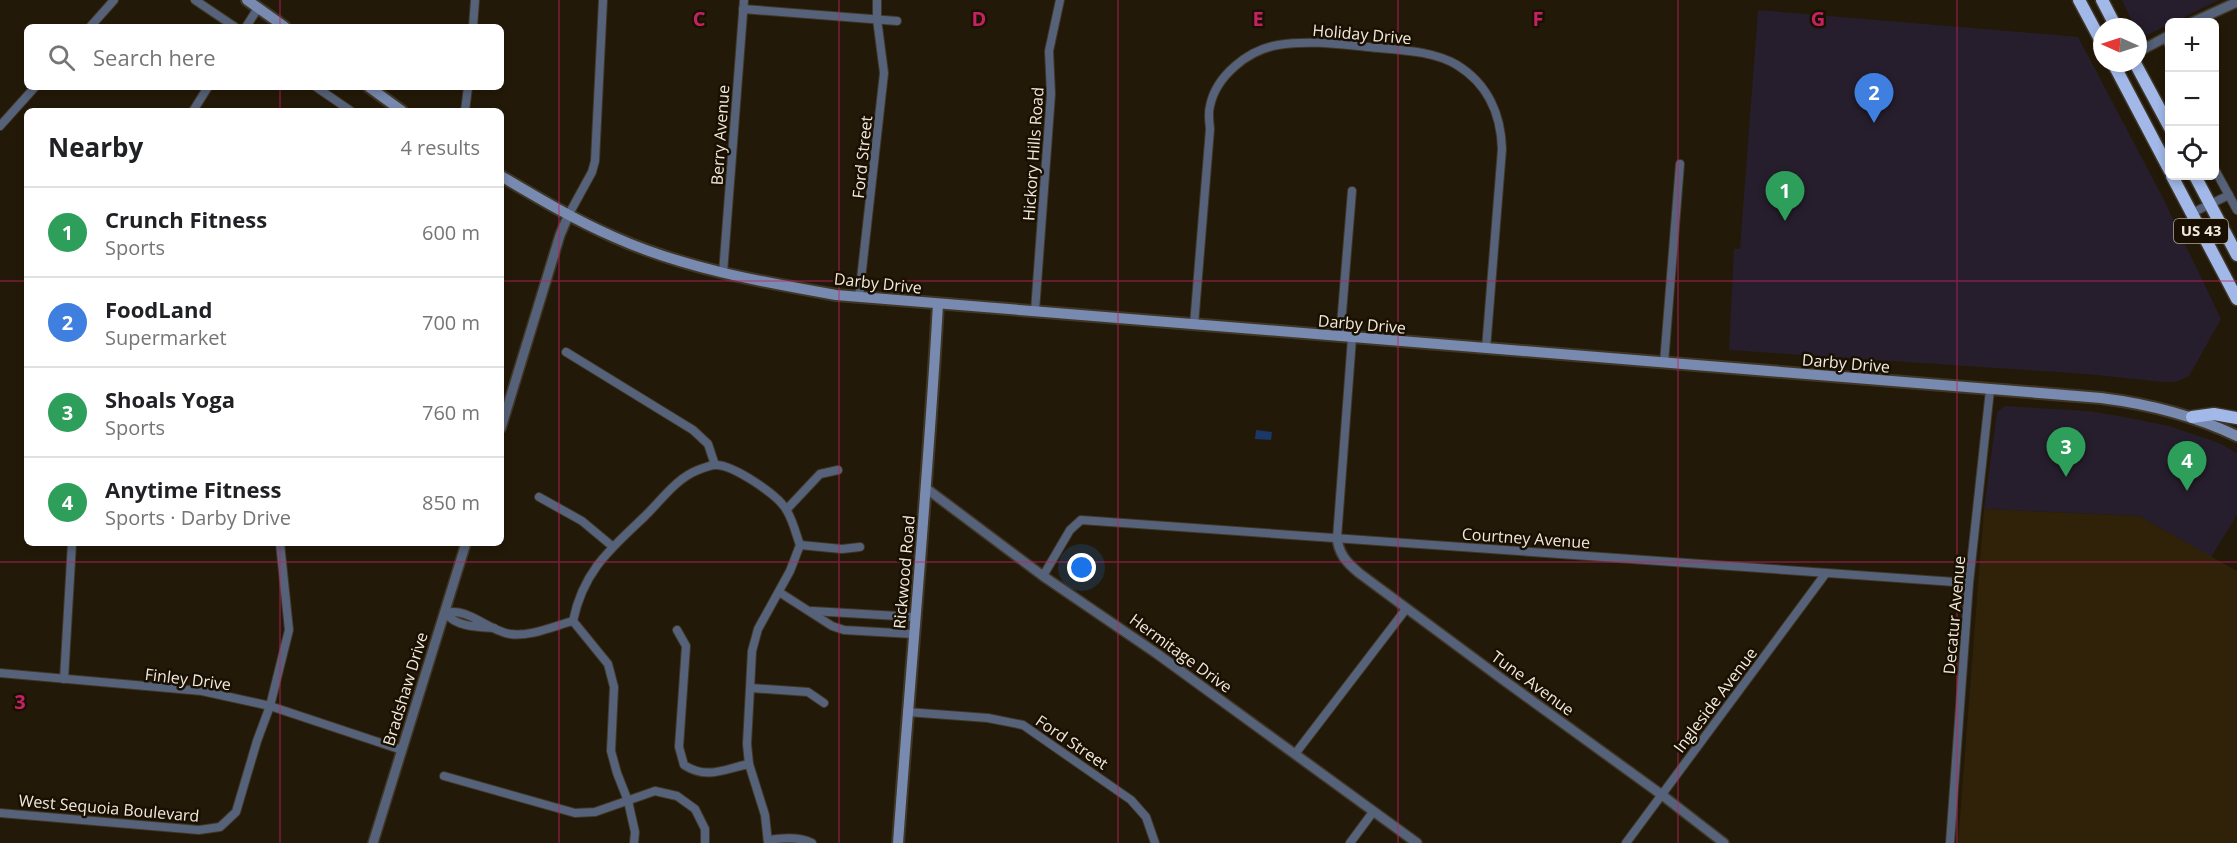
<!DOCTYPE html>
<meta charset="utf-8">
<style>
:root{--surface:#fff;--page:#f2f2f2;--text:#202124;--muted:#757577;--line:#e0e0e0;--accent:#645f83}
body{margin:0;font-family:"Open Sans",sans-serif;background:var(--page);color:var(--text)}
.controls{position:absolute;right:18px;top:18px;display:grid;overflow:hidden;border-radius:9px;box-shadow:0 3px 9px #0003}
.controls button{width:54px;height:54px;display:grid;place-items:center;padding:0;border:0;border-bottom:2px solid var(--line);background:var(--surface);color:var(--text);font:30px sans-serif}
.compass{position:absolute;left:2093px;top:18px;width:54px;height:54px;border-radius:50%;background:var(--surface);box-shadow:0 3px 9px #0003;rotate:273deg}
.you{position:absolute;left:1082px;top:568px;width:21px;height:21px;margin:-15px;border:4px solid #fff;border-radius:50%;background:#1a73e8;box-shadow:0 0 0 9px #1a73e833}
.badge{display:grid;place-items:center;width:39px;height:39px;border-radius:50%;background:var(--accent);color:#fff;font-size:20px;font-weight:700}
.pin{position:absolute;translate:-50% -50px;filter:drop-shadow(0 2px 3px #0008)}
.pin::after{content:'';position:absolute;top:32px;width:21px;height:18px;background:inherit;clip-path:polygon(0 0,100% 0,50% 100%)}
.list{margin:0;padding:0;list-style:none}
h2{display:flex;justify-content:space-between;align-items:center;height:78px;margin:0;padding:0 24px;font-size:26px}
h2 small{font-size:20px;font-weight:400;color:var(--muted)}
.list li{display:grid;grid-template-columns:39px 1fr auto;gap:18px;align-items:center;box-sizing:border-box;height:90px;padding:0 24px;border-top:2px solid var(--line)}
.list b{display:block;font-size:22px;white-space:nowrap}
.list p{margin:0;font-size:20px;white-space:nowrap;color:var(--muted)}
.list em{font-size:20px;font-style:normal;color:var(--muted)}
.icon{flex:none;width:33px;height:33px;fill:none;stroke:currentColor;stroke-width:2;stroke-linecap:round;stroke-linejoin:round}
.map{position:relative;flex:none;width:2237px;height:843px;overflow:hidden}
.search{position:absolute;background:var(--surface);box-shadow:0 3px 9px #0003;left:24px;top:24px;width:480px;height:66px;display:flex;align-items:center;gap:15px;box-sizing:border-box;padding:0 21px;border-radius:9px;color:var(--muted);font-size:22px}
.panel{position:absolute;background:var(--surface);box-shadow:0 3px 9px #0003;left:24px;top:108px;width:480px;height:438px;border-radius:9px}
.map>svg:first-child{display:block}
</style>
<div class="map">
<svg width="2237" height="843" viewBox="0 0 2237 843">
<rect width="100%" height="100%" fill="#231908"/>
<g fill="#271e2d">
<path d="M2122,0H2219L2141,38L2138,27H2135Z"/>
<path d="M1758,10L2078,37L2163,198L2221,319L2189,376L2176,382H2163L2087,374L1729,350L1734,249H1740Z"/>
<path d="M2005,406L2088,411L2125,417L2169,426L2219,443L2237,453V515L2211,557L2139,516L1984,509L1997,412Z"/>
</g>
<path fill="#2f2209" d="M1984,509L2139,516L2237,571V843H1958Z"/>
<path fill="#1b3767" d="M1256,430L1272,432L1271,440L1255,439Z"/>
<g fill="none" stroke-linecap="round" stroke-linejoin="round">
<defs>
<g id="minor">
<path d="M195,0L235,27"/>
<path d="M743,9L897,21"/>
<path d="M90,27L114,0"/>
<path d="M246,27L258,8"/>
<path d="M473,27L475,0"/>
<path d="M2165,37L2170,47"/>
<path d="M316,87L351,111"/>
<path d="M193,111L208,87"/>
<path d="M465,111L468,87"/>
<path d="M0,126L35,87"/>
<path d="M2214,168L2237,210"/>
<path d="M2192,213L2229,195"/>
<path d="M569,214L592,172L595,161L603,0"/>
<path d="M723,273L744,0"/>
<path d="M859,297L884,73L877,19V0"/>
<path d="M1035,311L1051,94L1049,51L1060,0"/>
<path d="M1194,325L1210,129C1209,121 1208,113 1210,106C1216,76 1248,50 1278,45C1307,40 1339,44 1368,47C1397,50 1432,50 1457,65C1488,84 1501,115 1502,149L1486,349"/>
<path d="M1340,337L1352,191"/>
<path d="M566,352L693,430L708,444L715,465"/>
<path d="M1664,363L1680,164"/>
<path d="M539,497L582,521L612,546"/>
<path d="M787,509L820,474L838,470"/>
<path d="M1337,538L1352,338"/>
<path d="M800,545L842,549L860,547"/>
<path d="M1043,576L1070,530L1081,520L1969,583"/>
<path d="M779,592L832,626L844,630L913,634"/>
<path d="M812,611L915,617"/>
<path d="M494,628C476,627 457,627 445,613C469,607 486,630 510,634C530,637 554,626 573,621"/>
<path d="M677,630L686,646L679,747L684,765C707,780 724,769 749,764"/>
<path d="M0,673L202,691L270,706L402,750"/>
<path d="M64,679L72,543"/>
<path d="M751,688L808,692L824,703"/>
<path d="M907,712L988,718L1023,725L1131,800L1146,817L1155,843"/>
<path d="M1295,754L1406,609"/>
<path d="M444,776L575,813L595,812L655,791L677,796L695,809L705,829V843"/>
<path d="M0,813L199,830L220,827L236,812L257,741L270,706L289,630L280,543"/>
<path d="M768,840C781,838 799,836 812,843"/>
<path d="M634,843L635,832L628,801L617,773L611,751L614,687L608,664L573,621C583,572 609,550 643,518C661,501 675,479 698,470C703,468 711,465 716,465C733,465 779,495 787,511C793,521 796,534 800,545L790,571L758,629L752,651L747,744L749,764L765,815L768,843"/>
<path d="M1350,843L1373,812"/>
<path d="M1626,843L1826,573"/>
<path d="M1950,843L1969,583L1990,390"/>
</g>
<g id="tertiary">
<path d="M2193,22L2237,2"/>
<path d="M2138,52L2170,35"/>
<path d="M501,428L560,235L569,214"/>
<path d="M927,489L1043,576L1156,653L1417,843"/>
<path d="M1337,538C1339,554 1346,562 1359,573L1502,679L1662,795L1724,843"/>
<path d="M373,843L466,543"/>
</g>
<g id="secondary">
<path d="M247,0L285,27"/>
<path d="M369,87L402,111"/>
<path d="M501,176C538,198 575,220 614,237C683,268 762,282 836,295L2101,398C2149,404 2193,415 2237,436"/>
<path d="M898,843C911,663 928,484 938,304"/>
</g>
<g id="trunk">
<path d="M2079,0L2102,43"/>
<path d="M2102,0L2116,27"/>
<path d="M2113,63L2170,171"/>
<path d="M2135,63L2170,128"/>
<path d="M2172,176L2237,299"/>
<path d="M2195,176L2237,255"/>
<path d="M2192,417L2214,414L2237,418"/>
</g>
</defs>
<use href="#minor" stroke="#403626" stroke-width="10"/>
<use href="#tertiary" stroke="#403626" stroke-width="12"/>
<use href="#secondary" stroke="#403626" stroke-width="14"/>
<use href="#trunk" stroke="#403626" stroke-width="15"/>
<use href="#minor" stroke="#566279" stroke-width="8"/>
<use href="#tertiary" stroke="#566279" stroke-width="9"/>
<use href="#secondary" stroke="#788ab0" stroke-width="10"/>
<use href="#trunk" stroke="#a1b8e8" stroke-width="12"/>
</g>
<path fill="none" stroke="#c42262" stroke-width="1.5" stroke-opacity="0.55" d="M280,0V27M559,0V843M839,0V843M1118,0V843M1398,0V843M1678,0V843M1957,0V843M280,87V111M0,281H27M501,281H2237M280,543V843M0,562H2237"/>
<g text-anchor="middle" stroke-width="5" stroke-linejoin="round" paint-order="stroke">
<rect fill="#1a1002" stroke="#b0a89c" stroke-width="1.5" x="2174" y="219" width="54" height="24" rx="4.5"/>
<g font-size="15" font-weight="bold" fill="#f0e9de">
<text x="2201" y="236">US 43</text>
</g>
<g font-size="16" fill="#f0e9de" stroke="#1a1002">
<text transform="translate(1362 34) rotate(5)" y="6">Holiday Drive</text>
<text transform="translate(720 135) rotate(-86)" y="6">Berry Avenue</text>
<text transform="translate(1033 154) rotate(-86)" y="6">Hickory Hills Road</text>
<text transform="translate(862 157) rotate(-84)" y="6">Ford Street</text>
<text transform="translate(878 283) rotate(6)" y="6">Darby Drive</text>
<text transform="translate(1362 324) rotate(5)" y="6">Darby Drive</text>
<text transform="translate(1846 363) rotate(5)" y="6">Darby Drive</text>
<text transform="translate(1526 538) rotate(4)" y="6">Courtney Avenue</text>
<text transform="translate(904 572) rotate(-85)" y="6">Rickwood Road</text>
<text transform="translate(1954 615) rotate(-85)" y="6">Decatur Avenue</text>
<text transform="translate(1181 653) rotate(36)" y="6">Hermitage Drive</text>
<text transform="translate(188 679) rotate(7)" y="6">Finley Drive</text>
<text transform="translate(1533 683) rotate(36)" y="6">Tune Avenue</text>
<text transform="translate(405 689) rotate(-73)" y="6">Bradshaw Drive</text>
<text transform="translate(1715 700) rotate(-53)" y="6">Ingleside Avenue</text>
<text transform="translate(1072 742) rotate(34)" y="6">Ford Street</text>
<text transform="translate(109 808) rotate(5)" y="6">West Sequoia Boulevard</text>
</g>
</g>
<g font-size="20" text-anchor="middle" font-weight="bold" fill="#c42262" stroke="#1a1002" stroke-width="5" stroke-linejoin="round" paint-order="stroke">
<text x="699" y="26">C</text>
<text x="979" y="26">D</text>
<text x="1258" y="26">E</text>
<text x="1538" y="26">F</text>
<text x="1818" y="26">G</text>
<text x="20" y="709">3</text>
</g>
</svg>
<div class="controls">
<button>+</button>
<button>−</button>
<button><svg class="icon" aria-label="locate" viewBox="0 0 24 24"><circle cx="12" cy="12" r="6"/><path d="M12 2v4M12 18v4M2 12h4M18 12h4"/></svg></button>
</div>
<svg class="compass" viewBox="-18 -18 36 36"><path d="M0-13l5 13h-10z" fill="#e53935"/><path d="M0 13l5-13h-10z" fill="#757577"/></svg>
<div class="you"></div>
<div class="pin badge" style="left:1785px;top:221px;background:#2e9e5b">1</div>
<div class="pin badge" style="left:1874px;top:123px;background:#3f7fe0">2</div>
<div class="pin badge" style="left:2066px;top:477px;background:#2e9e5b">3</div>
<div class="pin badge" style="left:2187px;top:491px;background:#2e9e5b">4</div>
<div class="search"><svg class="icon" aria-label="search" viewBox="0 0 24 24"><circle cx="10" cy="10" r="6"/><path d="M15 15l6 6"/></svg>Search here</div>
<section class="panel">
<h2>Nearby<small>4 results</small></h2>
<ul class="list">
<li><span class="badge" style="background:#2e9e5b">1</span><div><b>Crunch Fitness</b><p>Sports</p></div><em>600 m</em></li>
<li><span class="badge" style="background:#3f7fe0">2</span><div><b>FoodLand</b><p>Supermarket</p></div><em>700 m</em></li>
<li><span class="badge" style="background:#2e9e5b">3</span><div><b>Shoals Yoga</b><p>Sports</p></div><em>760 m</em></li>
<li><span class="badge" style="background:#2e9e5b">4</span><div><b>Anytime Fitness</b><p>Sports · Darby Drive</p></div><em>850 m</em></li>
</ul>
</section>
</div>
